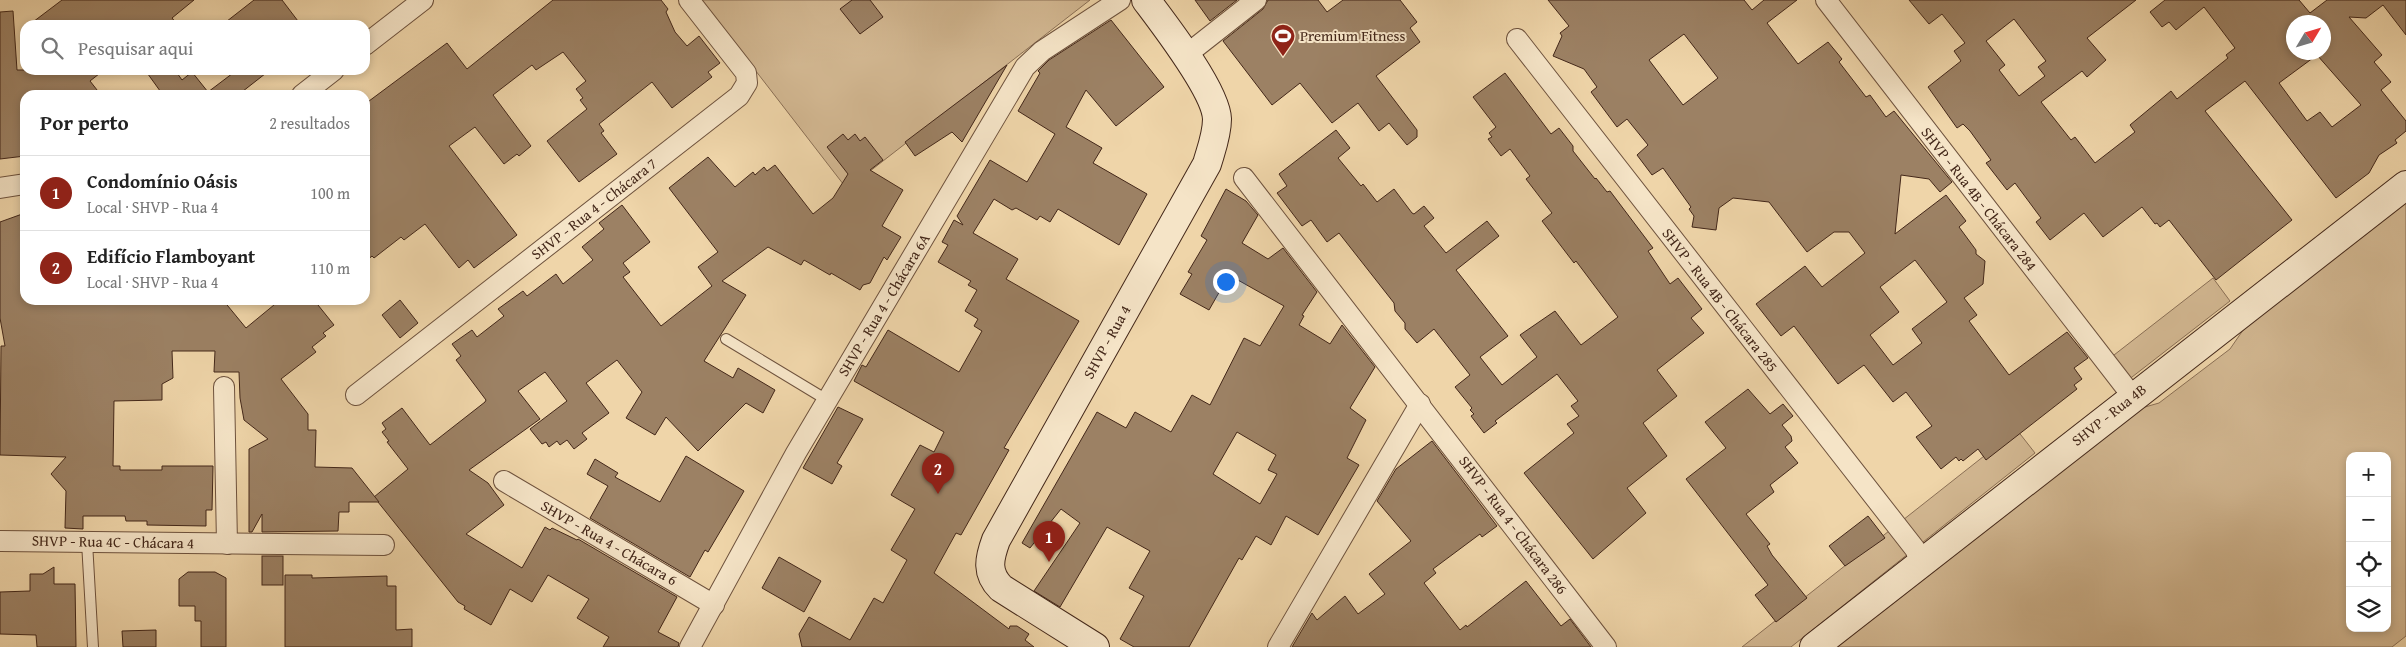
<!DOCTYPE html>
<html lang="pt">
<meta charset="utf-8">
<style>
:root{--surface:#fff;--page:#f2f2f2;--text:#222;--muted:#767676;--line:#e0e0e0;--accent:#8f2418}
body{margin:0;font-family:"Gentium Book Plus",serif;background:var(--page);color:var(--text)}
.controls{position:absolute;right:15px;bottom:15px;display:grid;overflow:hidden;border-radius:10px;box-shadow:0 2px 8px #0003}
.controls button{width:45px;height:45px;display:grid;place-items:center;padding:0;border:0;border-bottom:1px solid var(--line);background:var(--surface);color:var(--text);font:25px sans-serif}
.compass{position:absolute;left:2286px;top:15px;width:45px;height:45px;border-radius:50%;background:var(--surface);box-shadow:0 2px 8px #0003;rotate:52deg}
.you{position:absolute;left:1225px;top:281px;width:18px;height:18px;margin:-12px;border:4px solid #fff;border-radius:50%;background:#1a73e8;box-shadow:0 0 0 8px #1a73e833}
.badge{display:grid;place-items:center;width:32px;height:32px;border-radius:50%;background:var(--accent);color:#fff;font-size:16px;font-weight:700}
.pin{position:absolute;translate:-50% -41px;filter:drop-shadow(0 1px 2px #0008)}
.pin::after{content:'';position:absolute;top:26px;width:18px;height:15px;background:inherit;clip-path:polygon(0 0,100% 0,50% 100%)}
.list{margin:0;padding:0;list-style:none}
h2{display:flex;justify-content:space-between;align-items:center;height:65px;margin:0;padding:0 20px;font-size:21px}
h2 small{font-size:16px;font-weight:400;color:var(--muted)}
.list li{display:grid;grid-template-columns:32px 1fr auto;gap:15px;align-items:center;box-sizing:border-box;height:75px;padding:0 20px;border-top:1px solid var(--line)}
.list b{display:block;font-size:19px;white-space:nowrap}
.list p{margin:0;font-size:16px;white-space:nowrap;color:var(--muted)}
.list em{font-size:16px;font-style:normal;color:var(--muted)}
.icon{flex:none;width:28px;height:28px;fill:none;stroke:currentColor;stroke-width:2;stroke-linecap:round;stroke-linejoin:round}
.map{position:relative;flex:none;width:2406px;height:647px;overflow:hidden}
.search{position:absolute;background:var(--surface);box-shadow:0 2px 8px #0003;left:20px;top:20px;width:350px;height:55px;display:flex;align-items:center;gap:12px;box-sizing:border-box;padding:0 18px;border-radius:15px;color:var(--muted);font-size:19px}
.panel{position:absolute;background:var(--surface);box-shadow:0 2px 8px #0003;left:20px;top:90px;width:350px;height:215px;border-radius:15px}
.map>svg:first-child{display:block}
</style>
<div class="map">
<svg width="2406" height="647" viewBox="0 0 2406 647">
<rect width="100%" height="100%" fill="#efd5a9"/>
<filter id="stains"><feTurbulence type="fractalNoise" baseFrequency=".004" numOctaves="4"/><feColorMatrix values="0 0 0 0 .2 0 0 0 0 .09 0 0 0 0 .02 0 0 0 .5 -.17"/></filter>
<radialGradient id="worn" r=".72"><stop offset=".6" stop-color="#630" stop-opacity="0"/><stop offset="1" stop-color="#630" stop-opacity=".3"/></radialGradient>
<g fill="#d2b791" stroke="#8a6f55" fill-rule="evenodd">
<path d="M701,0H1090L847,189Z"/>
<path d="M2406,196V636L2392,647H1831L2131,411L2159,403L2230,349L2250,320ZM2350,456H2387V628H2350Z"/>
<path d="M2213,278L2230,301L2123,384L2105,362Z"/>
<path d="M2017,430L2035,453L1791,647H1742Z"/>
</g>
<g fill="#9c8164" stroke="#432719" fill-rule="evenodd">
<path d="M62,0H194L172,18L178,25H29Z"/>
<path d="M254,0H282L301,25H222Z"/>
<path d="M553,0H661L668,9L666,12L675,32L687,46L699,36L720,63L708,72L712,77L672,108L652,82L599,124L604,131L601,133L617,154L579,182L547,141L587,109L580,100L583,98L576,89L586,81L563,52L536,70L532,65L493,95L531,146L519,156L517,154L504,164L475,127L449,146L517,235L474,268L468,260L459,268L425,224L404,240L401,237L374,258L372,256L365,262V104L447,43L467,69Z"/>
<path d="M852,0H870L883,17L860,34L840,9Z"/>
<path d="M1195,0H1237L1210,21Z"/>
<path d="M1268,0H1318L1327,12L1343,0H1400L1417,22L1410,28L1420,42L1376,76L1417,130V137L1407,145L1389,123L1379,131L1358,103L1332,123L1300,83L1272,105L1223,41L1263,9Z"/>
<path d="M1548,0H1744L1752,10L1764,0H1797L1767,23L1798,64L1828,42L1842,59L1839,62L1866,97L1870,95L1886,117L1894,111L1952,182L1940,192L1929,179L1901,175L1895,234L1946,195L1966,221L1959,227L1976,250V254L1985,261L1983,284L1964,298L1977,315L1969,321L2009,375L2067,332L2088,358L2074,368L2082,379L2074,385L2077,389L1986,460L1978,449L1963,461L1961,459L1959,461L1956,457L1941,469L1916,437L1932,426L1906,392L1893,402L1864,365L1838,384L1794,326L1781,336L1756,304L1805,266L1822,287L1865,253L1849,232H1834L1807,252L1769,202L1733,198L1719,208L1716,230L1692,227L1694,216L1689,209L1691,207L1663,168L1652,175L1637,155L1648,145L1627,119L1617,127L1591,92L1597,87L1584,69L1553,56L1562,36L1560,33L1569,26ZM1684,34L1718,78L1683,105L1649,60ZM1915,260L1947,302L1912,329L1922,343L1893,365L1870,335L1899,312L1880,287Z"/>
<path d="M1909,0H2136L2087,38L2106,60L2087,77L2082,71L2041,102L2071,140L2075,137L2095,163L2135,132L2130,125L2171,91L2177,99L2228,58L2226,55L2235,48L2204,7L2176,30L2169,22L2162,27L2150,12L2165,0H2299L2310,13L2327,0H2406V35L2383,5L2366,18L2349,17L2382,55L2374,62L2391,82L2381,90L2406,121V131L2395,140L2397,143L2379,155L2369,173L2336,198L2245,81L2205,111L2292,220L2216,280L2169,220L2160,227L2157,223L2155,224L2142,207L2103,237L2084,213L2050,240L2036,222L2041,218L2015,183L2007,190L1986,163L1991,160L1970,131L1963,124L1957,128L1928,87L1961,61L1954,51L1965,43L1942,14L1929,24ZM2014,19L2046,61L2038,67L2045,76L2019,96L1999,70L2005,65L1986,41ZM2294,22H2324V52H2294ZM2317,55L2361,105L2332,127L2320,112L2307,121L2279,83Z"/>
<path d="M13,11L17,70H104L90,81L101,95H25V156L0,159V12Z"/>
<path d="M1111,20L1164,87L1116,126L1086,90L1066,127L1102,148L1093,163L1147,194L1119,245L1058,209L1050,222L1040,216L1037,220L1016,208L1012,210L994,199L973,233L1018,259L1006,279L1079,321L1004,448L1009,450L961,535L956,533L934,573L1009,629L1010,626H1017L1029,634L1025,640L1034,647H802L799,634L809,617L850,640L874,598L883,603L907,560L891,550L915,509L891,495L920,445L934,452L944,432L854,381L862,365L866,367L888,330L959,372L982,331L974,326L978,319L965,311L977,290L968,285L971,281L938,262L948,245L942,242L954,220L963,225L957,216L990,160L1027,182L1055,134L1018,111L1040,73L1038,71L1049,60Z"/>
<path d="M1007,65L962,142L952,132L915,156L905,142Z"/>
<path d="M145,70H175L182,80L192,72L208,92L237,70H270L238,95H163Z"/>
<path d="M1505,73L1551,134L1559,128L1573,146V151L1595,179L1596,178L1607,192L1610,191L1653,248L1648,251L1670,284L1678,278L1702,309L1691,318L1704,333L1657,370L1677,396L1643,423L1667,456L1627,488L1646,513L1593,559L1524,473L1574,433L1567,424L1579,416L1571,406L1578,401L1557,374L1495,421L1497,423L1484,433L1471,416L1474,414L1470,410L1472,408L1455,387L1470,375L1434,329L1417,343L1405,329V323L1395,311L1394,303L1339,233L1327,242L1311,220L1302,226L1277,193L1287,186L1279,174L1336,130L1350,148L1338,158L1361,186L1363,184L1377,202L1394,189L1412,213L1414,214L1424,206L1434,218L1424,226L1446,253L1487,221L1499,236L1456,270L1508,336L1480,357L1502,385L1537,357L1520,335L1555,311L1581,345L1618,317L1576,261L1574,263L1542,221L1552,213L1526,179L1530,176L1510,149L1501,156L1488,139L1492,137L1489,133L1496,127L1473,97Z"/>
<path d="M843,134L848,140L855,134L860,141L865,137L883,160L870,170L903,190L882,226L901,237L887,260L884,257L870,283L863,285L860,290L831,273L830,275L804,260L801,265L768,247L722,281L746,295L704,361L733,378L738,368L775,390L763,413L746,403L698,451L666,417L655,435L626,418L642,392L617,360L586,383L609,413L582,433L587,439L574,449L567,440L560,445L557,441L549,447L546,442L542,444L530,429L567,401L545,372L518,391L540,419L469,470L488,483L504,505L466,534L522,568L545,527L550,530L552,528L577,540L578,539L677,597L658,632L679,643L678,647H603L609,637L577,618L589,599L548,575L532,602L510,589L491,625L464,609L465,606L458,602L374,497L408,469L387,442L389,441L382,432L386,429L382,423L402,408L430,445L485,402L486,400L456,360L461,356L452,344L472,330L477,337L504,316L498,309L523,291L527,296L556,274L563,284L593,260L582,247L604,229L599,223L622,205L650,242L623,263L630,272L623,277L661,326L712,286L698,267L718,252L669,188L708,157L735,187L753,172L755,175L764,167L767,171L775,165L813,214L833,198L848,174L827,147Z"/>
<path d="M1226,189L1246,201L1258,215L1242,243L1268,259L1283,248L1317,292L1302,315L1304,316L1299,325L1330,344L1342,325L1375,367L1350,408L1366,420L1347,458L1359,465L1318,535L1286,516L1271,545L1256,536L1242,560L1239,558L1189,647H1134L1120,639L1144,596L1129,588L1150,551L1107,527L1060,607L1034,591L1080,523L1061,509L1030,548L1022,543L1097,412L1126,428L1135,412L1171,432L1192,395L1210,405L1244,338L1260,346L1284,306L1229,275L1209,310L1180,294L1192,274L1188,272L1207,240L1201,236ZM1237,432L1276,455L1268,470L1277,474L1260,504L1213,474Z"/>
<path d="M25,213V300H223L246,328L280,300H314L334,325L323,333L326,336L312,347L316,352L281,379L308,414V430H316L315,467L352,468L379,502H349V512H339L338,531L262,532V514L252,532H249V449L268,439L244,420L240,398L239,372H214L215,351H172L173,378L162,384V400L114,401L113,466H120V470H162V466H213L212,510H206V526L147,525V521H126L125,516H83V529L65,528L66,491L51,474L66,457L0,455L1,346H5L0,318V222Z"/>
<path d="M400,300L418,323L400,338L382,315Z"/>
<path d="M1748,389L1770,414L1783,404L1793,416L1782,425L1791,436L1792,441L1785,447L1798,463L1770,485L1774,492L1746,514L1770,544L1767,546L1772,555L1807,598L1776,622L1755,595L1768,585L1686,479L1726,448L1705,422Z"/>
<path d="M838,407L863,419L837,463L842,466L832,484L803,468Z"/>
<path d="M1432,441L1497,526L1482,537L1480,534L1433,569L1436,573L1424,583L1460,630L1466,625L1467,627L1526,581L1561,626L1570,619L1591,647H1292L1312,613L1317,620L1345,596L1358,614L1385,594L1369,574L1411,541L1377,501L1396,469Z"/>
<path d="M686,456L744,491L708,552L705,550L690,577L590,518L608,486L587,474L595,459L618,473L615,477L660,502Z"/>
<path d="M1868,516L1885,538L1845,566L1829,546Z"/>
<rect x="262" y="556" width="21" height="29"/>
<path d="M779,557L821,581L804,612L762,588Z"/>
<path d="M54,567V584H75L76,647H37L36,635L0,634V592L30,591V574H43Z"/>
<path d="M188,572H215L226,578V647H201V621H195V606H179V579Z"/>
<path d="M285,575H312V578L387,576V586H396V630L412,629V647H285Z"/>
<path d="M156,630V647H123L122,631Z"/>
</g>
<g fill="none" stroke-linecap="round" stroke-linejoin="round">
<defs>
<g id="lane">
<path d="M726,339L827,400"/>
<path d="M87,542L93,647"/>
</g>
<g id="street">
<path d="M1826,0L2133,397"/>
<path d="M1517,39L1915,549L1921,562"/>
<path d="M365,45L423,0"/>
<path d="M1186,55L1256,0"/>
<path d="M302,95L334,70"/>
<path d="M1244,178L1606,647"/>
<path d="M0,188L25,184"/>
<path d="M224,387L227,544"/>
<path d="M356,395L739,96L747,83L746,73L689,0"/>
<path d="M504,481L714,605"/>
<path d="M0,541L384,545"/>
<path d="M690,647L796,453L1025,67L1042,51L1120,0"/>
<path d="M1278,647L1420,404"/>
</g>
<g id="secondary">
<path d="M1095,647L1001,588C986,573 989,559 996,540L1207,164C1211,150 1217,135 1217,119C1216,91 1164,24 1146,0"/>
<path d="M1814,647L2406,185"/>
</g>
</defs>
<use href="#lane" stroke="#6e523d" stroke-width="12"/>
<use href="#street" stroke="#6e523d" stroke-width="22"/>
<use href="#secondary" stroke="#432719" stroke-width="30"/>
<use href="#lane" stroke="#f5e4c7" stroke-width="10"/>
<use href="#street" stroke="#f5e4c7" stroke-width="20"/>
<use href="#secondary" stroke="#f5e4c7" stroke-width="28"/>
</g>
<defs>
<symbol id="stadium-pin" viewBox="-11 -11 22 30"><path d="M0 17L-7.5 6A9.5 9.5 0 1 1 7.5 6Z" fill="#8f2418" stroke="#f5e4c7"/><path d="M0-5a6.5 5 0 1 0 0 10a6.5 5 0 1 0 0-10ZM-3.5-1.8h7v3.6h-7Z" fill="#fff"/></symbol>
</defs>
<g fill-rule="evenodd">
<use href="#stadium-pin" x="1269" y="22" width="28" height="38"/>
</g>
<g text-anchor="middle" stroke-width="4" stroke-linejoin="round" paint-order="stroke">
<g font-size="15" fill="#432719" stroke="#f5e4c7" text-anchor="start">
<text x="1300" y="41">Premium Fitness</text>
</g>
<g font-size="15" fill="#432719" stroke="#f5e4c7">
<text transform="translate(1979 199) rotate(52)" y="5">SHVP - Rua 4B - Chácara 284</text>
<text transform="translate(594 209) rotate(-38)" y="5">SHVP - Rua 4 - Chácara 7</text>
<text transform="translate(1720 300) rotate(52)" y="5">SHVP - Rua 4B - Chácara 285</text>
<text transform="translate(884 305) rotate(-59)" y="5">SHVP - Rua 4 - Chácara 6A</text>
<text transform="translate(1107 342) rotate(-61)" y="5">SHVP - Rua 4</text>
<text transform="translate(2109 415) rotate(-38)" y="5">SHVP - Rua 4B</text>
<text transform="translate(1513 525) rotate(53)" y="5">SHVP - Rua 4 - Chácara 286</text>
<text transform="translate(113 542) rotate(1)" y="5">SHVP - Rua 4C - Chácara 4</text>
<text transform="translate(609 543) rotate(30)" y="5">SHVP - Rua 4 - Chácara 6</text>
</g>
</g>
<rect width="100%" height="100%" filter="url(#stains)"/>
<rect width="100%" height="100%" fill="url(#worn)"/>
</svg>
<div class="controls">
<button>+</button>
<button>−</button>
<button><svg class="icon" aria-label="locate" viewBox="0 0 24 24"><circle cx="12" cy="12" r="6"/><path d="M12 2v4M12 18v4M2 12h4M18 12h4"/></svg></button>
<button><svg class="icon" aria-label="layers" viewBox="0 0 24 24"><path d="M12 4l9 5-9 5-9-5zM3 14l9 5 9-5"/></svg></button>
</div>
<svg class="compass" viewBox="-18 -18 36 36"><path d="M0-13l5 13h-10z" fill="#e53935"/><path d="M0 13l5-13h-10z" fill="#767676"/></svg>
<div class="you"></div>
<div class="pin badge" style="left:1049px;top:562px">1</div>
<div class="pin badge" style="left:938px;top:494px">2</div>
<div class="search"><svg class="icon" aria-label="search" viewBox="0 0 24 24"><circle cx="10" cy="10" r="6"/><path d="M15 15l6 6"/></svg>Pesquisar aqui</div>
<section class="panel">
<h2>Por perto<small>2 resultados</small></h2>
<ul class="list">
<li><span class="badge">1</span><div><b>Condomínio Oásis</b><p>Local · SHVP - Rua 4</p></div><em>100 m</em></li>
<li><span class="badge">2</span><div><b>Edifício Flamboyant</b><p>Local · SHVP - Rua 4</p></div><em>110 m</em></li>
</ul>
</section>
</div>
